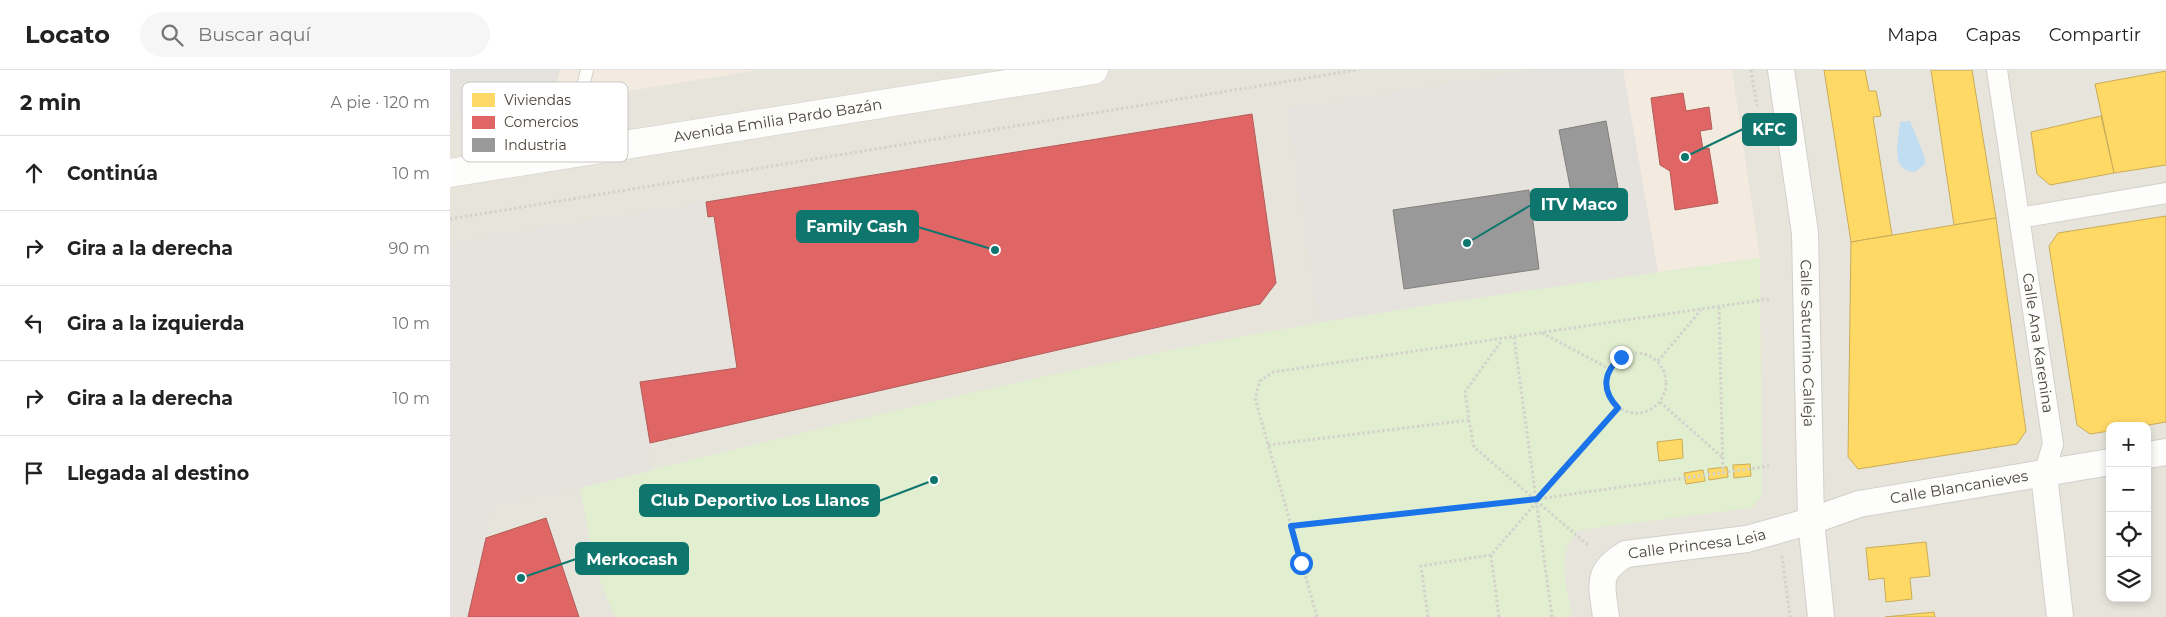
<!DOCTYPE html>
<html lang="es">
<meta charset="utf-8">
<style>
:root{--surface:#fff;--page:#f6f6f6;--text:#222;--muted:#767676;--line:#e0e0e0}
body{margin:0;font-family:Montserrat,sans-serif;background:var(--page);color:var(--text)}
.controls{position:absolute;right:15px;bottom:15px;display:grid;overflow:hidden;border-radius:10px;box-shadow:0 2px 8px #0003}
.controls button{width:45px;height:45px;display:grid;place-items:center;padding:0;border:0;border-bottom:1px solid var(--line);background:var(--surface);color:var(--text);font:25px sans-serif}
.stop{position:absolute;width:15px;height:15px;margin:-11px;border:4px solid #1a73e8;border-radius:50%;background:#fff}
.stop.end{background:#1a73e8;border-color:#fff;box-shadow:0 1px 5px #0008}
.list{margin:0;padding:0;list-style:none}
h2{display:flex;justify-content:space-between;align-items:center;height:65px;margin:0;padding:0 20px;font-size:21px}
h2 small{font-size:16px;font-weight:400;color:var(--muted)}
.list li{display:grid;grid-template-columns:32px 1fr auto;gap:15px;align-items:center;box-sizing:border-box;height:75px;padding:0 20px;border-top:1px solid var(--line)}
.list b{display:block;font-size:19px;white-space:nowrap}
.list em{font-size:16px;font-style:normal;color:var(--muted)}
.icon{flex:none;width:28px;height:28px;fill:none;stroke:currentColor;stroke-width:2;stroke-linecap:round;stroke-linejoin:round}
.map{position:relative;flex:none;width:1716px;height:547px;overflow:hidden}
header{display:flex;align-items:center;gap:30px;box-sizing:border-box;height:70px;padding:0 25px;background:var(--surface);border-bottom:1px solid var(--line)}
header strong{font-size:24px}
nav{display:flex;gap:28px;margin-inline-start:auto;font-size:18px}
.search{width:350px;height:45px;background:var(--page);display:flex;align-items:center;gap:12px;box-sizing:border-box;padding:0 18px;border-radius:28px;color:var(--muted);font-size:19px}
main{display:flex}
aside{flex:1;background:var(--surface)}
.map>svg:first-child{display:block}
</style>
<header>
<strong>Locato</strong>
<div class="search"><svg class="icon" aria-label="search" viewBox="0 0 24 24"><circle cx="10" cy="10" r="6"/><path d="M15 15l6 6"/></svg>Buscar aquí</div>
<nav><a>Mapa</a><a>Capas</a><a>Compartir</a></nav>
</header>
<main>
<aside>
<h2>2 min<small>A pie · 120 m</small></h2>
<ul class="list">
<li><svg class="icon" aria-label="ahead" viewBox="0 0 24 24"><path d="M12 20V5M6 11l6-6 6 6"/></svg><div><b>Continúa</b></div><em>10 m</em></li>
<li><svg class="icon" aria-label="right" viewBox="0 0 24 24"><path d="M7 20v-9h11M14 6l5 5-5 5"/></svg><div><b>Gira a la derecha</b></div><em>90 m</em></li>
<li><svg class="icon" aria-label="left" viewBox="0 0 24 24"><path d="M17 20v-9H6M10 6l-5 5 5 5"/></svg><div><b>Gira a la izquierda</b></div><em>10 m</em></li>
<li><svg class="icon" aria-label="right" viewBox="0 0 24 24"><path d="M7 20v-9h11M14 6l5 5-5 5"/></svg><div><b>Gira a la derecha</b></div><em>10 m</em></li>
<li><svg class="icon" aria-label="arrive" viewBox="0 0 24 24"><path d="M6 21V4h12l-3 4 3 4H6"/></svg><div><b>Llegada al destino</b></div></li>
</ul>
</aside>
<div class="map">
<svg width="1716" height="547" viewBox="0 0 1716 547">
<rect width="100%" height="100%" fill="#f4f2ee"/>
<path fill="#e7e4dc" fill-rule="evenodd" d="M0,0H1716V547H0ZM1660,356H1697V528H1660Z"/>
<g fill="#f3ebdf">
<path d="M0,0H308L0,50Z"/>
<path d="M1173,0H1282L1310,188L1208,202Z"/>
</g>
<path fill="#e6e2de" d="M1086,0H1173L1208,202L869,253L837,39Z"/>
<path fill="#e1eecf" d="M1310,188L1312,426L1302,438L1129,460C1104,481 1118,520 1122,547H166C144,506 139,464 130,418C343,365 556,311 772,270C950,237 1131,213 1310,188Z"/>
<g fill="#e6e3df">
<path d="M0,0H110L102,34L0,50Z"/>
<path d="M256,132L258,147L264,146L287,298L190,312L200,373V401L130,418L43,435L18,547H0V172Z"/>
</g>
<path fill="#c0ddf1" d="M1460,51L1475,88V94L1465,102C1439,102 1449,68 1450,52Z"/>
<g fill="#ffd966" stroke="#c9ac58">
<path d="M1374,0H1415L1419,21H1426L1431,46L1423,47L1442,165L1401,172Z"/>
<path d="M1481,0H1522L1546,148L1504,155Z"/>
<path d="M1716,1V95L1664,103L1645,14Z"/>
<path d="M1651,46L1664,103L1600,115L1587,104L1581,62Z"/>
<path d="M1716,146V352L1693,356H1660V361L1640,364L1627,355L1599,176L1608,163Z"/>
<path d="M1546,148L1576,361L1567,374L1408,399L1398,387L1401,172Z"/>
<path d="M1232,369L1233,388L1209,391L1207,372Z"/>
<path d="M1300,394L1301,406L1284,408L1283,395Z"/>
<path d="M1277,397L1278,407L1259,410L1258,399Z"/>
<path d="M1253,400L1255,411L1236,414L1234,403Z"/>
<path d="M1476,472L1480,506L1460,508L1462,529L1436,532L1434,508L1419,510L1416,478Z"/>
<path d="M1484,542L1485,547H1435Z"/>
</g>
<g fill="#e06666" stroke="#b35c58">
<path d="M1233,23L1236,41L1259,37L1262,59L1250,61L1253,79L1259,78L1268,133L1225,140L1220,101L1210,95L1201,28Z"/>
<path d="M802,44L826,213L810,234L200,373L190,312L287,298L264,146L258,147L256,132Z"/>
<path d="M96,448L129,547H18L36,468Z"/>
</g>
<g fill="#999" stroke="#82807c">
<path d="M1156,51L1169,123L1123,132L1109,60Z"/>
<path d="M1079,120L1089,199L954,219L943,140Z"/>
</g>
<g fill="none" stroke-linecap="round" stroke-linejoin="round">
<defs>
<path id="service" d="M137,0L130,28L161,66L172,71"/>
<g id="pedestrian">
<path id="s1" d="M1547,0L1603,374L1594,404"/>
<path d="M1569,148L1716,123"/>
</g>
<g id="minor">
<path id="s2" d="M1331,0L1355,163L1361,451L1371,547"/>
<path d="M1697,385L1716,382"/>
<path d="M1594,404L1610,547"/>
<path id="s3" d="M1156,547C1152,515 1145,502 1176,484L1297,469L1361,451L1409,434L1660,392"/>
</g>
<g id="tertiary">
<path id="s4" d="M0,103L644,0"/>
</g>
</defs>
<use href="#service" stroke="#d2d0cb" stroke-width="14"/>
<use href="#pedestrian" stroke="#d2d0cb" stroke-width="22"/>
<use href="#minor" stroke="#d2d0cb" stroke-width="28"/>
<use href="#tertiary" stroke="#d2d0cb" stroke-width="29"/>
<g stroke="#d3d2cc" stroke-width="3" stroke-dasharray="2.5 2.5" stroke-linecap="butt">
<path d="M1301,0L1307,36"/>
<path d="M0,149L906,0"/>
<path d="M1269,237L1273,403"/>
<path d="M1092,263L1160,299"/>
<path d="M1064,267L1102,547"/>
<circle cx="1186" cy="313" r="30"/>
<path d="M1208,291L1251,240"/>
<path d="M1210,332L1273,388"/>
<path d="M1019,350L1024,377L1139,476"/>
<path d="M818,375L1019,350L1015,322L1052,270"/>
<path d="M841,456L1087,429L1319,396"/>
<path d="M1332,486L1340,547"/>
<path d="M867,547L805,328L810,311L823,302L1319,229"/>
<path d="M978,547L971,496L1041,485"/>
<path d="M1049,547L1041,485L1168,338"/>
</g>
<use href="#service" stroke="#fdfdfc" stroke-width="12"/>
<use href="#pedestrian" stroke="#fdfdfc" stroke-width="20"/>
<use href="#minor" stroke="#fdfdfc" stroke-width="26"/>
<use href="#tertiary" stroke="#fdfdfc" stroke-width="28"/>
</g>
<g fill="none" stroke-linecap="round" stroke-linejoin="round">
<path stroke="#1a73e8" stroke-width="6" d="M851,493L841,456L1087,429L1168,338C1151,320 1153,302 1171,287"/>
</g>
<g text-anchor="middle" stroke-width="5" stroke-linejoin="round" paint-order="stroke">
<g font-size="15" fill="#4b4439" stroke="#fff">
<text dy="5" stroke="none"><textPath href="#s4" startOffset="332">Avenida Emilia Pardo Bazán</textPath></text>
<text dy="5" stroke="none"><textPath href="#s2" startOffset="275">Calle Saturnino Calleja</textPath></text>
<text dy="5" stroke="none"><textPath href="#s1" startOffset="276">Calle Ana Karenina</textPath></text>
<text dy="5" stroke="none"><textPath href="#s3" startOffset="414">Calle Blancanieves</textPath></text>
<text dy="5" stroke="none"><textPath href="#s3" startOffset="145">Calle Princesa Leia</textPath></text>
</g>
</g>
<rect x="12" y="12" width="166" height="80" rx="8" fill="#fff" stroke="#c9c7c4" stroke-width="1"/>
<rect x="22" y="23" width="23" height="14" fill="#ffd966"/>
<rect x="22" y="46" width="23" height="13" fill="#e06666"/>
<rect x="22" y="68" width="23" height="14" fill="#999"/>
<g font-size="14" fill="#4b4439">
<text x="54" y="35">Viviendas</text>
<text x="54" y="57">Comercios</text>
<text x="54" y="80">Industria</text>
</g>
<path fill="none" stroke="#0f766e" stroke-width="2" d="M1235 87L1293 59M1017 173L1081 135M545 180L468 157M484 410L429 431M71 508L126 489"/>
<g fill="#0f766e" stroke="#fff" stroke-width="2">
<circle cx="1235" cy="87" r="5"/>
<circle cx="1017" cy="173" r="5"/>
<circle cx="545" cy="180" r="5"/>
<circle cx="484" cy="410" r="5"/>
<circle cx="71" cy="508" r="5"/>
</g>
<g fill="#0f766e" stroke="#0f766e" stroke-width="2">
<rect x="1293" y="44" width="53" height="31" rx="5"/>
<rect x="1081" y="119" width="96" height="31" rx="5"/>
<rect x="347" y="141" width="121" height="31" rx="5"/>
<rect x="190" y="415" width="239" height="31" rx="5"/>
<rect x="126" y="473" width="112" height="31" rx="5"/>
</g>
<g font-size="16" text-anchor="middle" font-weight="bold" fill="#fff">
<text x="1319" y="65">KFC</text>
<text x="1129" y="140">ITV Maco</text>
<text x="407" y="162">Family Cash</text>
<text x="310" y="436">Club Deportivo Los Llanos</text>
<text x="182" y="495">Merkocash</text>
</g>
</svg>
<div class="controls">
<button>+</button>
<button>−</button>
<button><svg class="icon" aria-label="locate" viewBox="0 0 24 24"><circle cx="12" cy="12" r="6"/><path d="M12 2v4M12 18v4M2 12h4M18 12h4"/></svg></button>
<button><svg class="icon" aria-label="layers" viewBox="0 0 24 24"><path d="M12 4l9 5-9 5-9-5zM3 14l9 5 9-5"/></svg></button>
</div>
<div class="stop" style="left:851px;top:493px"></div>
<div class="stop end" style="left:1171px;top:287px"></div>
</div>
</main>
